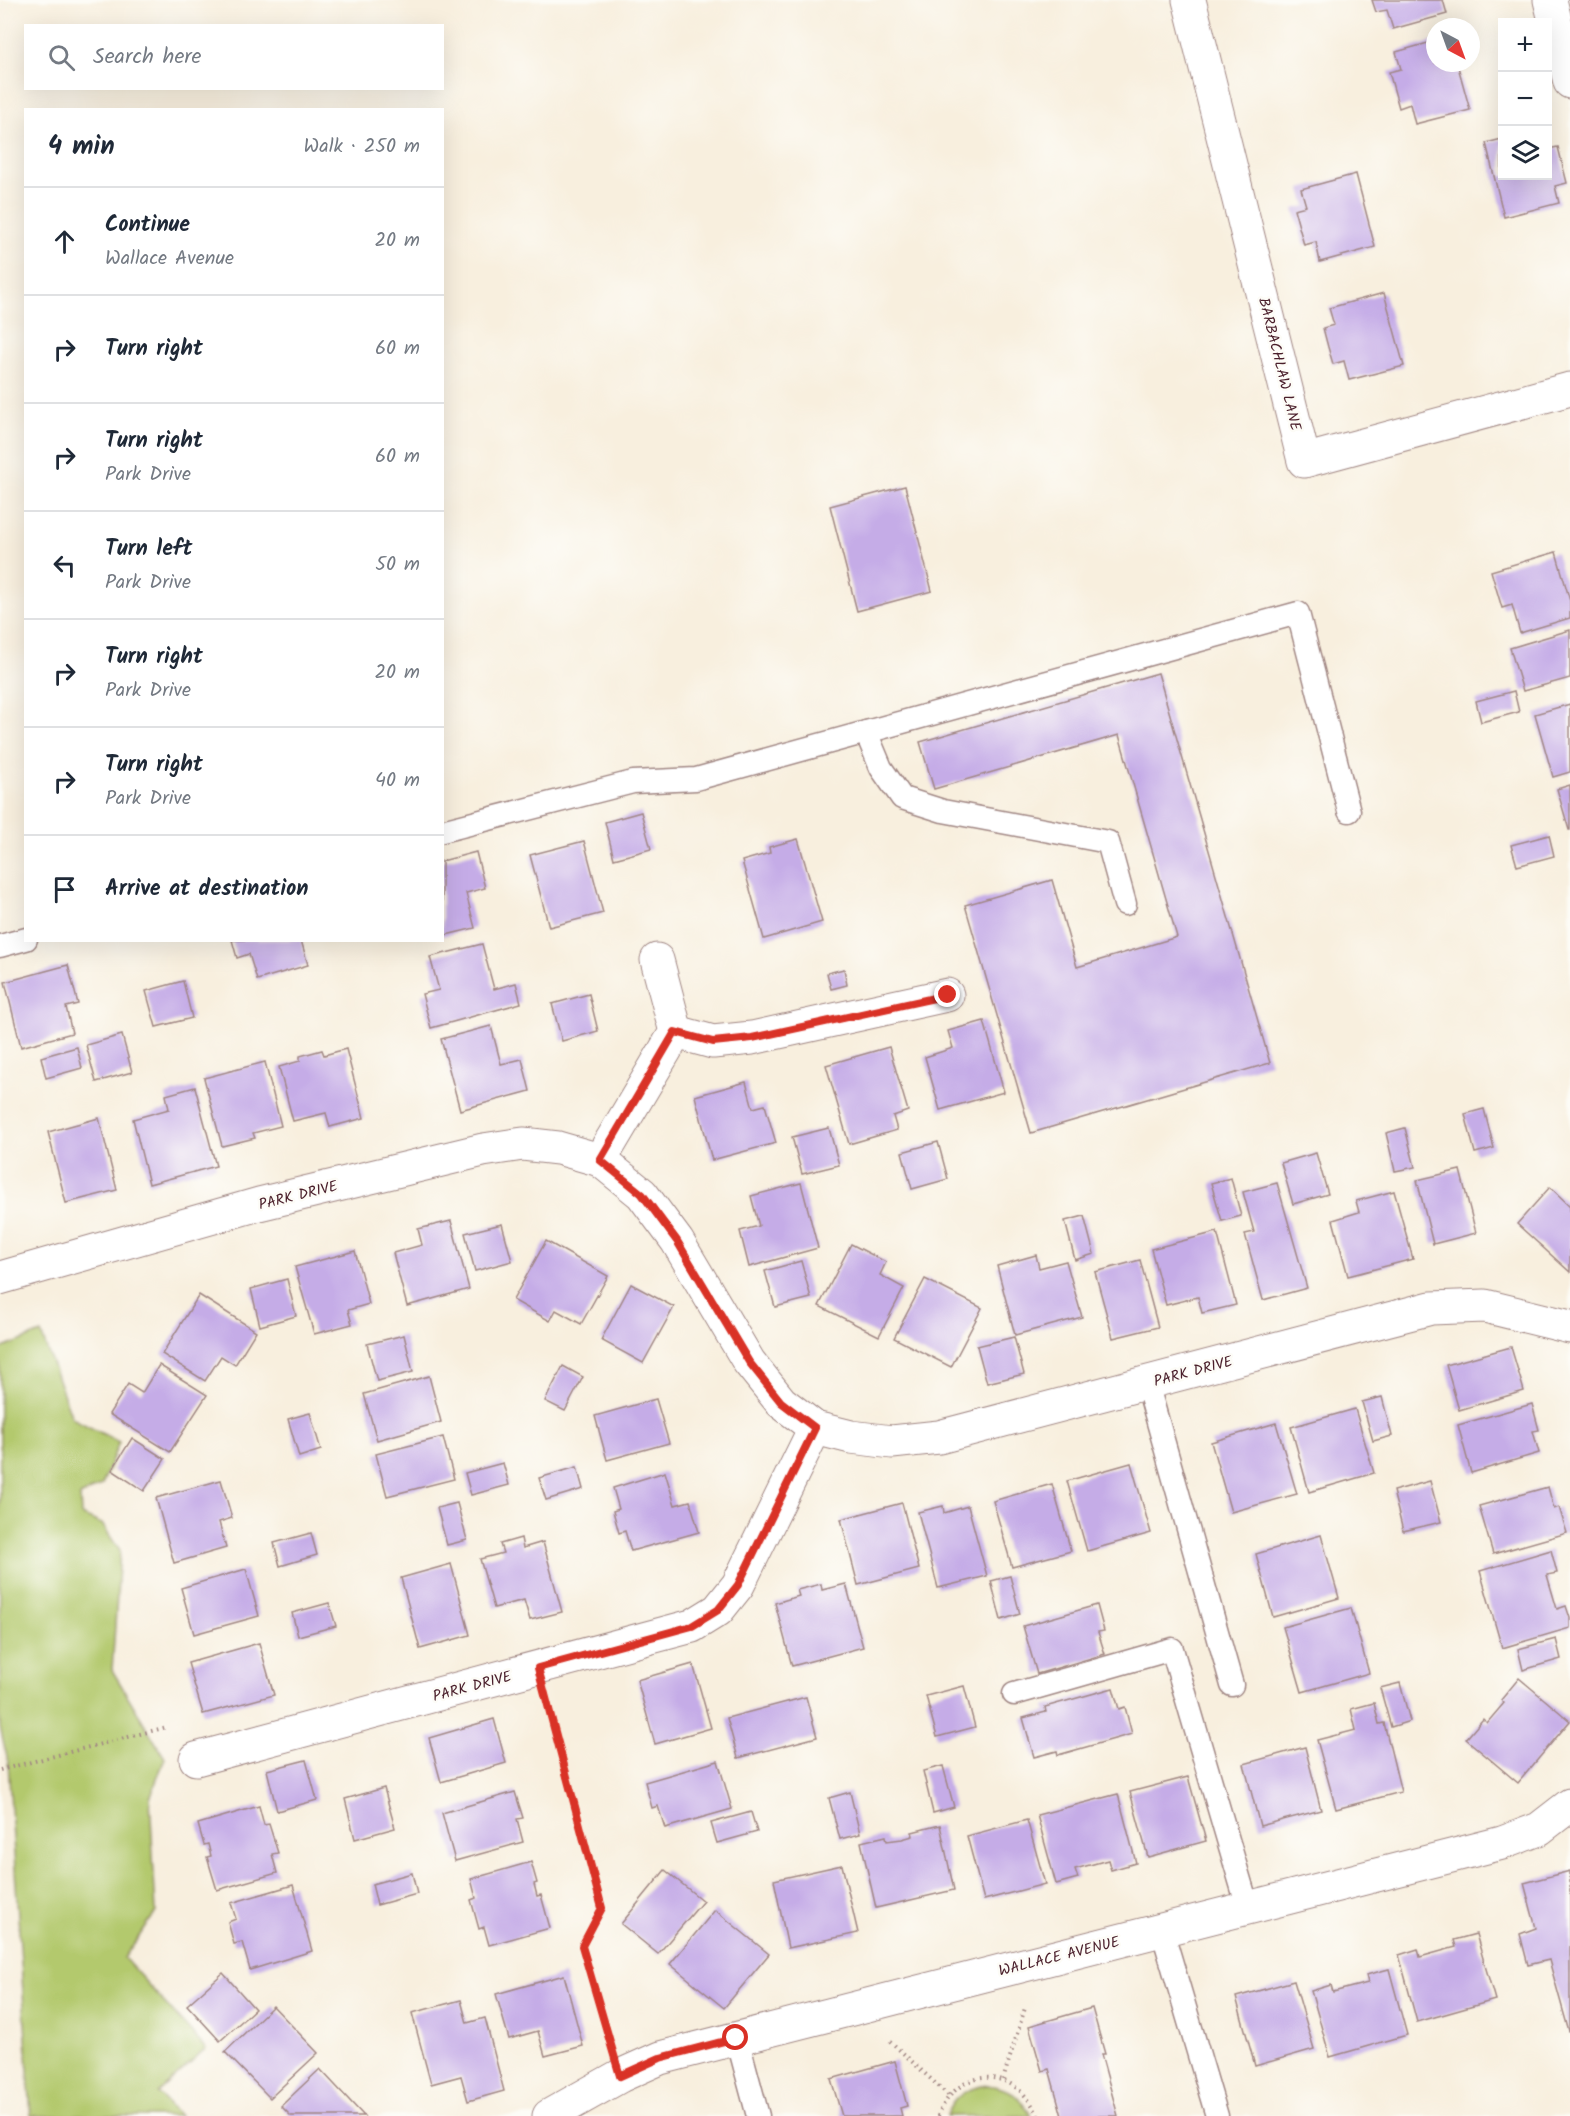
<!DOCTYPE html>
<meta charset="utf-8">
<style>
:root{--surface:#fff;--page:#f6f6f7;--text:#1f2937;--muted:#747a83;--line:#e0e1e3}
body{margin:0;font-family:Kalam,sans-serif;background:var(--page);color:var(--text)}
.controls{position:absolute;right:18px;top:18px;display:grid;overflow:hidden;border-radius:0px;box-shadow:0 6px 24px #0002}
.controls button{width:54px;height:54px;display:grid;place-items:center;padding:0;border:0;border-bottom:2px solid var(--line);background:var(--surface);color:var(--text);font:30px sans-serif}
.compass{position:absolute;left:1426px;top:18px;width:54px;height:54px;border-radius:50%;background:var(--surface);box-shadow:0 6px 24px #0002;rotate:139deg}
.stop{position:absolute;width:18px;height:18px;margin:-14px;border:4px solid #d93025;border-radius:50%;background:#fff}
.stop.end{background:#d93025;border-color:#fff;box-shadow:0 2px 6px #0008}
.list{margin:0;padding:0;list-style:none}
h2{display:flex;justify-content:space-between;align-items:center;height:78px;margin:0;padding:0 24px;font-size:26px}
h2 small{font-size:20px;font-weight:400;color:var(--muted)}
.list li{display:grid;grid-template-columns:39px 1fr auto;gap:18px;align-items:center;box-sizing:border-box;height:108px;padding:0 24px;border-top:2px solid var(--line)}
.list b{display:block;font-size:22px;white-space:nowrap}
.list p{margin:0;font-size:20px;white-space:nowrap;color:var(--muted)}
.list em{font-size:20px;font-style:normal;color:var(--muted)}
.icon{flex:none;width:33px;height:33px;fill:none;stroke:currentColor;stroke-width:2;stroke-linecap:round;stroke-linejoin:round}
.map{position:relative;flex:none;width:1570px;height:2116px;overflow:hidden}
.search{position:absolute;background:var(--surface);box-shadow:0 6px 24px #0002;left:24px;top:24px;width:420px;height:66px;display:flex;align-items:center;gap:15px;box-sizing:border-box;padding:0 21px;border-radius:0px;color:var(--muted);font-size:22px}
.panel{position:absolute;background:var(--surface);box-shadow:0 6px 24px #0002;left:24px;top:108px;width:420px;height:834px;border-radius:0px}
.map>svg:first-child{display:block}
</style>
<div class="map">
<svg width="1570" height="2116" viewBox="0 0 1570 2116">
<rect width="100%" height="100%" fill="#fdfcf7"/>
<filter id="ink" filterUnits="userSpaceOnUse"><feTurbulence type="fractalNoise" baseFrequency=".0167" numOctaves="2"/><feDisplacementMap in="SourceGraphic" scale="12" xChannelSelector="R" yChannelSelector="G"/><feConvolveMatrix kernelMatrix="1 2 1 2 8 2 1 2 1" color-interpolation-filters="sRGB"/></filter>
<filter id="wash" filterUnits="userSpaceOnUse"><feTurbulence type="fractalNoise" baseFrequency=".008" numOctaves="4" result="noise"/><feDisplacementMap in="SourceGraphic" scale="24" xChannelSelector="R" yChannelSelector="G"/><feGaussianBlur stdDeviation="1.35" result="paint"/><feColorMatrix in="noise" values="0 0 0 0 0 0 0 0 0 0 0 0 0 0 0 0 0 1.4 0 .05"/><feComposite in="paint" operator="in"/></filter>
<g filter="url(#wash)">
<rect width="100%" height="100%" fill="#f8efde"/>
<g fill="#b3c96d" stroke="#7e744c" stroke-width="1.5">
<path d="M41,1333L72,1418L119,1442L102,1485L80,1496L81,1515L102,1524L120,1551L112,1670L165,1758L150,1798L156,1912L124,1958L206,2049L158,2093L179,2116H31L8,1762L0,1727V1349Z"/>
<path d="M987,2085C1008,2087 1021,2096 1031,2116H946C953,2096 967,2088 987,2085Z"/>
</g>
<g id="blocks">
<g fill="#c5ace7">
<path d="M1372,0H1443L1447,14L1393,29L1387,10L1376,12Z"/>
<path d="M1435,41V63H1457L1470,110L1415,124L1410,104L1399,108L1389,72L1401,69L1396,52Z"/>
<path d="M1502,139V176H1548V149L1558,147L1567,183L1555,186L1559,203L1504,217L1486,143Z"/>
<path d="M1356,174L1375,247L1320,262L1316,242L1304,245L1294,209L1306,206L1301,189Z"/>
<path d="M1384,293L1404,366L1349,380L1344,361L1333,364L1328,347L1323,328L1334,325L1329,308Z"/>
<path d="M905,486L932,591L857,611L830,506Z"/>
<path d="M1556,552L1570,601V618L1520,633L1512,605L1502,608L1491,571Z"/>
<path d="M1570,630V678L1523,691L1510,648Z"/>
<path d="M1158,673L1270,1063L1031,1133L965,905L1052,880L1077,967L1177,937L1119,735L934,789L920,742Z"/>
<path d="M1514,691L1519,712L1481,722L1476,701Z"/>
<path d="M1570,704V772L1553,777L1535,714Z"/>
<path d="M1570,785V830H1569L1557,789Z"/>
<path d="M641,812L651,849L614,859L605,822Z"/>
<path d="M1549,835L1554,856L1517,866L1511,845Z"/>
<path d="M798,839L822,922L764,939L742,861L770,853L769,847Z"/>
<path d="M584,841L603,913L549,927L530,855Z"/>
<path d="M476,852L485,888L466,893L475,928L442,936V861Z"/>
<path d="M232,940H301L308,965L257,980L249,954L237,958Z"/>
<path d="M482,944L494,989L516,983L521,1003L431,1028L422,994L439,990L430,957Z"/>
<path d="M68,965L78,1004L66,1007L72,1033L21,1047L5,982Z"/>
<path d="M844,969L847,985L831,989L827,973Z"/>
<path d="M183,981L192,1018L156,1027L146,991Z"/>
<path d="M589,994L598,1031L562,1041L552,1004Z"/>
<path d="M984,1021L1004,1092L940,1110L925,1057L953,1048L948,1031Z"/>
<path d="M491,1026L501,1064L522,1059L530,1091L460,1110L441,1039Z"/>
<path d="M122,1035L132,1072L96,1082L86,1045Z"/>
<path d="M77,1047L82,1068L46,1078L41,1057Z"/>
<path d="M889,1047L908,1111L893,1116L897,1130L849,1144L826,1065Z"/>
<path d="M346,1049L364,1118L330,1127L326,1113L293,1121L279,1067L300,1061V1056L322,1050L324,1055Z"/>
<path d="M265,1062L281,1126L253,1133L255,1138L222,1146L204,1078Z"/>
<path d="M746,1082L753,1108L765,1105L776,1143L712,1160L695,1096Z"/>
<path d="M195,1087L216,1166L149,1184L133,1119L169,1109L166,1095Z"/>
<path d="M1484,1109L1494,1148L1475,1153L1465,1114Z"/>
<path d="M99,1118L117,1190L66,1203L48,1132Z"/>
<path d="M829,1128L839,1165L802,1174L792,1137Z"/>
<path d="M1405,1128L1415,1167L1395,1171L1386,1133Z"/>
<path d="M938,1142L948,1179L912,1189L902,1152Z"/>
<path d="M1316,1153L1328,1194L1293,1204L1281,1163Z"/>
<path d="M1460,1170L1476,1233L1433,1244L1417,1180Z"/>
<path d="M1231,1178L1241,1216L1222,1221L1211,1183Z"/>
<path d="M801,1183L818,1248L749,1267L740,1231L759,1226L751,1196Z"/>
<path d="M1277,1183L1307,1288L1263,1300L1245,1234L1254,1232L1243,1192Z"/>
<path d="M1550,1187L1570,1206V1272L1517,1224Z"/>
<path d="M1394,1191L1413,1259L1348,1276L1333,1220L1359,1212L1356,1201Z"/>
<path d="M1084,1216L1094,1254L1075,1260L1065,1221Z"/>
<path d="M451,1221L469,1289L407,1306L393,1253L422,1245L418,1229Z"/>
<path d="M502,1224L512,1261L475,1271L465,1233Z"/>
<path d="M1217,1232L1236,1305L1202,1313L1198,1297L1166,1305L1151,1249Z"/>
<path d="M546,1241L608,1276L581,1324L556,1310L550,1321L513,1300Z"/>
<path d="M851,1244L886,1262L880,1275L904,1288L879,1336L819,1306Z"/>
<path d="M355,1251L369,1304L348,1310L352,1324L314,1334L295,1267Z"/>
<path d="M1036,1255L1039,1268L1066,1261L1082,1317L1015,1335L997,1266Z"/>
<path d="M1140,1260L1158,1327L1113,1338L1095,1272Z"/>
<path d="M801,1261L811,1298L775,1307L765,1271Z"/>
<path d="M287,1279L296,1316L260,1326L251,1289Z"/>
<path d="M925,1279L982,1308L951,1367L894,1338Z"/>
<path d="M631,1284L674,1307L643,1363L601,1340Z"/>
<path d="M199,1295L256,1331L235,1365L221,1356L205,1381L162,1354Z"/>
<path d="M404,1335L413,1372L377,1381L367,1344Z"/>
<path d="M1014,1337L1024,1374L987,1383L977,1346Z"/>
<path d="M1511,1347L1524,1391L1459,1410L1446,1365Z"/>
<path d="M159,1365L207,1395L170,1452L109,1414L128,1384L142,1393Z"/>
<path d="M563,1366L583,1377L565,1411L545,1401Z"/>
<path d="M429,1376L441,1422L377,1440L364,1394Z"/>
<path d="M1382,1397L1392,1436L1373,1441L1362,1402Z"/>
<path d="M656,1399L669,1443L607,1460L595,1416Z"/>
<path d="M1532,1404L1539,1430L1533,1431L1539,1453L1471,1473L1458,1425Z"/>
<path d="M1355,1409L1374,1473L1309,1492L1291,1427Z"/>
<path d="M310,1413L321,1450L299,1457L288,1419Z"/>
<path d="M1276,1423L1297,1494L1231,1512L1211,1442Z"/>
<path d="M443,1437L454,1479L387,1496L376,1454Z"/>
<path d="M132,1438L165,1459L144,1491L112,1470Z"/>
<path d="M503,1463L509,1485L471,1495L465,1473Z"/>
<path d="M1131,1463L1151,1533L1087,1551L1067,1481Z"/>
<path d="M577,1467L583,1489L546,1500L539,1478Z"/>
<path d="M665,1472L675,1505L690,1501L699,1532L631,1551L625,1531L619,1533L613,1511L619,1509L613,1488Z"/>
<path d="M221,1480L232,1518L219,1522L226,1548L174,1563L156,1498Z"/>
<path d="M1430,1481L1441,1522L1403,1531L1393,1491Z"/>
<path d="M1052,1484L1071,1551L1012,1567L993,1501Z"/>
<path d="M1548,1487L1554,1509L1559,1507L1567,1533L1493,1554L1479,1506Z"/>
<path d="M457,1503L467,1540L447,1545L437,1508Z"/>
<path d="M902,1503L919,1569L858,1585L841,1519Z"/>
<path d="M943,1506L944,1513L968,1506L987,1576L938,1588L918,1512Z"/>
<path d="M311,1533L317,1555L280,1566L274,1543Z"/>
<path d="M1321,1535L1339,1598L1273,1617L1256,1554Z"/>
<path d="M521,1538L523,1548L543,1542L562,1612L530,1620L524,1600L494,1608L480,1559L503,1553L500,1544Z"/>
<path d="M1551,1550L1557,1573L1547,1575L1557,1609L1566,1606L1570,1618V1628L1502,1648L1480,1571Z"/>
<path d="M451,1564L470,1635L420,1649L401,1578Z"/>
<path d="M246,1569L259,1616L194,1634L181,1588Z"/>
<path d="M1010,1576L1020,1614L1001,1620L991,1581Z"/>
<path d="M821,1584L822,1590L846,1584L863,1647L792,1666L775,1603L799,1596L797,1590Z"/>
<path d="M329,1603L336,1626L298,1636L292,1613Z"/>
<path d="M1097,1605L1104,1631L1098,1632L1105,1654L1037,1674L1023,1626Z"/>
<path d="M1351,1608L1369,1673L1302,1692L1283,1627Z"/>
<path d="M1556,1639L1561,1659L1523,1670L1518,1649Z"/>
<path d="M259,1643L274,1695L203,1714L188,1663Z"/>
<path d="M693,1664L711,1728L655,1744L637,1680Z"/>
<path d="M1519,1678L1570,1721L1518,1783L1466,1739L1483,1719L1487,1723L1504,1703L1501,1700Z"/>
<path d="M1400,1683L1410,1721L1391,1727L1380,1688Z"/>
<path d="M964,1686L975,1727L937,1737L926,1696Z"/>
<path d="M1113,1688L1119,1709L1125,1707L1132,1734L1058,1755L1057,1751L1034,1757L1023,1718L1046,1712L1045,1707Z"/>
<path d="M806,1697L817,1737L738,1758L727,1718Z"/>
<path d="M1374,1703L1379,1724L1384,1723L1401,1792L1336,1809L1317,1740L1356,1730L1351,1709Z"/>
<path d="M494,1719L506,1763L441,1782L429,1738Z"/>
<path d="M1305,1747L1321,1810L1260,1826L1244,1764Z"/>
<path d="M306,1760L317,1800L277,1811L267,1770Z"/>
<path d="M718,1761L732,1809L665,1828L658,1806L652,1808L645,1782Z"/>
<path d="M943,1766L954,1807L933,1813L923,1771Z"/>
<path d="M1188,1777L1206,1841L1148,1857L1130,1792Z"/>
<path d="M384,1788L395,1828L355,1839L345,1799Z"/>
<path d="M515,1792L523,1818L517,1819L523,1842L455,1861L442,1813Z"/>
<path d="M850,1792L860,1834L840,1839L829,1798Z"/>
<path d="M1118,1794L1136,1863L1111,1870L1108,1860L1075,1869L1078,1878L1056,1884L1037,1815Z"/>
<path d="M259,1806L264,1825L269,1824L278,1853L272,1854L277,1873L217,1890L207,1857L211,1856L208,1844L204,1845L198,1824Z"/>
<path d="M751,1812L757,1832L717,1843L711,1823Z"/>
<path d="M1027,1820L1045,1884L984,1900L967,1836Z"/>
<path d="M940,1825L954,1890L876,1908L861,1842L886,1836L887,1841L902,1839L913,1836L912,1832Z"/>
<path d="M531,1862L537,1883L534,1884L537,1896L541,1895L550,1928L489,1945L484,1927L479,1929L471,1900L476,1898L471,1879Z"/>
<path d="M842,1865L858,1933L788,1948L774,1880Z"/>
<path d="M665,1870L703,1901L658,1954L621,1924Z"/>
<path d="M1570,1871V2032H1569L1549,1960L1528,1965L1520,1934L1536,1928L1524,1883Z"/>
<path d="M412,1873L417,1894L377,1905L372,1884Z"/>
<path d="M293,1885L312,1951L250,1970L242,1942L234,1944L228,1922L236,1919L231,1903Z"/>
<path d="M715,1910L769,1954L724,2008L670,1964Z"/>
<path d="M1476,1934L1495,2000L1417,2022L1399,1955L1418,1949L1420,1957L1456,1947L1454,1940Z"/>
<path d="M1389,1969L1407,2035L1330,2057L1311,1991L1331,1985L1333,1992L1352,1987L1368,1983L1366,1975Z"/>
<path d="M223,1973L255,2009L220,2041L187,2005Z"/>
<path d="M564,1975L583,2046L545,2056L538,2031L509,2039L496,1994Z"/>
<path d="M1294,1981L1314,2049L1255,2066L1236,1997Z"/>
<path d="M461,2000L467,2023L485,2018L504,2091L468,2101L461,2076L431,2084L412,2013Z"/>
<path d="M273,2006L318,2053L270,2098L225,2052Z"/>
<path d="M1092,2008L1105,2054H1101L1118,2116H1062L1049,2069L1042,2071L1029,2026Z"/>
<path d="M895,2061L907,2106L900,2108L902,2116H842L831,2079Z"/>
<path d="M320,2069L364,2116H291L281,2106Z"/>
</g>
</g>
</g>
<g filter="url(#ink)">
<use href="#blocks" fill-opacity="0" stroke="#a18784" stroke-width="1.5"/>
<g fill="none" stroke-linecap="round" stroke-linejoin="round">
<defs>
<g id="lane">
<path d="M866,732L881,768L902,798L943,811L1108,842L1125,904"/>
<path d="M442,831L633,782L696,779L1298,613L1349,811"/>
<path d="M0,946L26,939"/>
<path d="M1147,1383L1232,1685"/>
<path d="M1014,1694L1172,1649L1248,1908"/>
<path d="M1162,1930L1217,2116"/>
<path d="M737,2038L758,2116"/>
</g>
<g id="street">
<path d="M1189,0L1304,461L1570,389"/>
<path d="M1550,0L1570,82"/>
<path d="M676,1032L713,1042L752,1038L947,995"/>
<path d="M600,1160L676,1032L657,960"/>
<path d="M0,1278L259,1204L483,1150L523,1144L558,1148L600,1160L642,1194L677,1241L749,1362L781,1402L815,1428L851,1437L892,1442L939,1437L1431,1308L1485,1306L1570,1327"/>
<path d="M196,1759L692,1626L718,1610L738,1585L815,1428"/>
<path d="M549,2116L620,2076L660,2058L1502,1843L1539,1829L1570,1805"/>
</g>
</defs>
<use href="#lane" stroke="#a18784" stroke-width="25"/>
<use href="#street" stroke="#a18784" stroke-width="35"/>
<g stroke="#a18784" stroke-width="4" stroke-dasharray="1.5 4.5" stroke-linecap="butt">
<path d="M548,1707L602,1908L582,1946L609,2037"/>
<path d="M0,1770L167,1727"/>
<path d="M890,2041L949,2096"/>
<path d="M1003,2080L1025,2008"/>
<path d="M938,2116C959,2064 1016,2066 1038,2116"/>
</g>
<use href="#lane" stroke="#fff" stroke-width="22"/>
<use href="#street" stroke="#fff" stroke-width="33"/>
</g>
</g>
<g fill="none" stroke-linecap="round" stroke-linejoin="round" filter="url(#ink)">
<path stroke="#d93025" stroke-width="8" d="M736,2038L660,2058L620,2076L582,1946L602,1908L538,1668L692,1626L718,1610L738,1585L815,1428L781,1402L749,1362L677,1241L642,1194L600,1160L675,1032L713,1042L752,1038L948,995"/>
</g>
<g text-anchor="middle" stroke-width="5" stroke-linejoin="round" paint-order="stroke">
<g font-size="15" fill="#4a1f2b" stroke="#fdfcf7">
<text transform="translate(1280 364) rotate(76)" y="5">BARBACHLAW LANE</text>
<text transform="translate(298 1195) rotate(-14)" y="5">PARK DRIVE</text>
<text transform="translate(1193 1371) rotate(-15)" y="5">PARK DRIVE</text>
<text transform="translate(472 1686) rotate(-15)" y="5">PARK DRIVE</text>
<text transform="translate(1059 1956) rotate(-14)" y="5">WALLACE AVENUE</text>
</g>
</g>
</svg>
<div class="controls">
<button>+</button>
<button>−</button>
<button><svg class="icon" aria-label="layers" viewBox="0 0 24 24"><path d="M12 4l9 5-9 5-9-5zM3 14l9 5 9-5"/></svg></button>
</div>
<svg class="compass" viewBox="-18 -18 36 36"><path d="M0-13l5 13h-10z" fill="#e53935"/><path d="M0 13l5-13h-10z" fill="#747a83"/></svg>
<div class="stop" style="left:736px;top:2038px"></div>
<div class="stop end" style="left:948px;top:995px"></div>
<div class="search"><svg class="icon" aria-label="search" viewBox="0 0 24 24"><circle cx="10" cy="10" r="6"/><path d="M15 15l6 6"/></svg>Search here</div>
<section class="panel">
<h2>4 min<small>Walk · 250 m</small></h2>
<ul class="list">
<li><svg class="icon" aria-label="ahead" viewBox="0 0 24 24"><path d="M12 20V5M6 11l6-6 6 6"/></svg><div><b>Continue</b><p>Wallace Avenue</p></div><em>20 m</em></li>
<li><svg class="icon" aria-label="right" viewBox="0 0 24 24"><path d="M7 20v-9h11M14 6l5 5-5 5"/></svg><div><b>Turn right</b></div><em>60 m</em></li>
<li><svg class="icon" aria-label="right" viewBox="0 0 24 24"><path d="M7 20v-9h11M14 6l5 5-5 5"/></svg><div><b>Turn right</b><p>Park Drive</p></div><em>60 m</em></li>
<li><svg class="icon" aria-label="left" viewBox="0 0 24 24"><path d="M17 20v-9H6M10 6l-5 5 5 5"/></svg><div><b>Turn left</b><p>Park Drive</p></div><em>50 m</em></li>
<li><svg class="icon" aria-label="right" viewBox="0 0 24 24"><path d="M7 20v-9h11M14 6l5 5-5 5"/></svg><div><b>Turn right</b><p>Park Drive</p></div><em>20 m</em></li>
<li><svg class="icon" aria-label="right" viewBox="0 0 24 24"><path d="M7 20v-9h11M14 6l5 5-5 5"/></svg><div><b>Turn right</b><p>Park Drive</p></div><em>40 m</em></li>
<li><svg class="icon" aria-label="arrive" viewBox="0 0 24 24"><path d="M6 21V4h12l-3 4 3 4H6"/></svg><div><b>Arrive at destination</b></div></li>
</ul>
</section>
</div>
